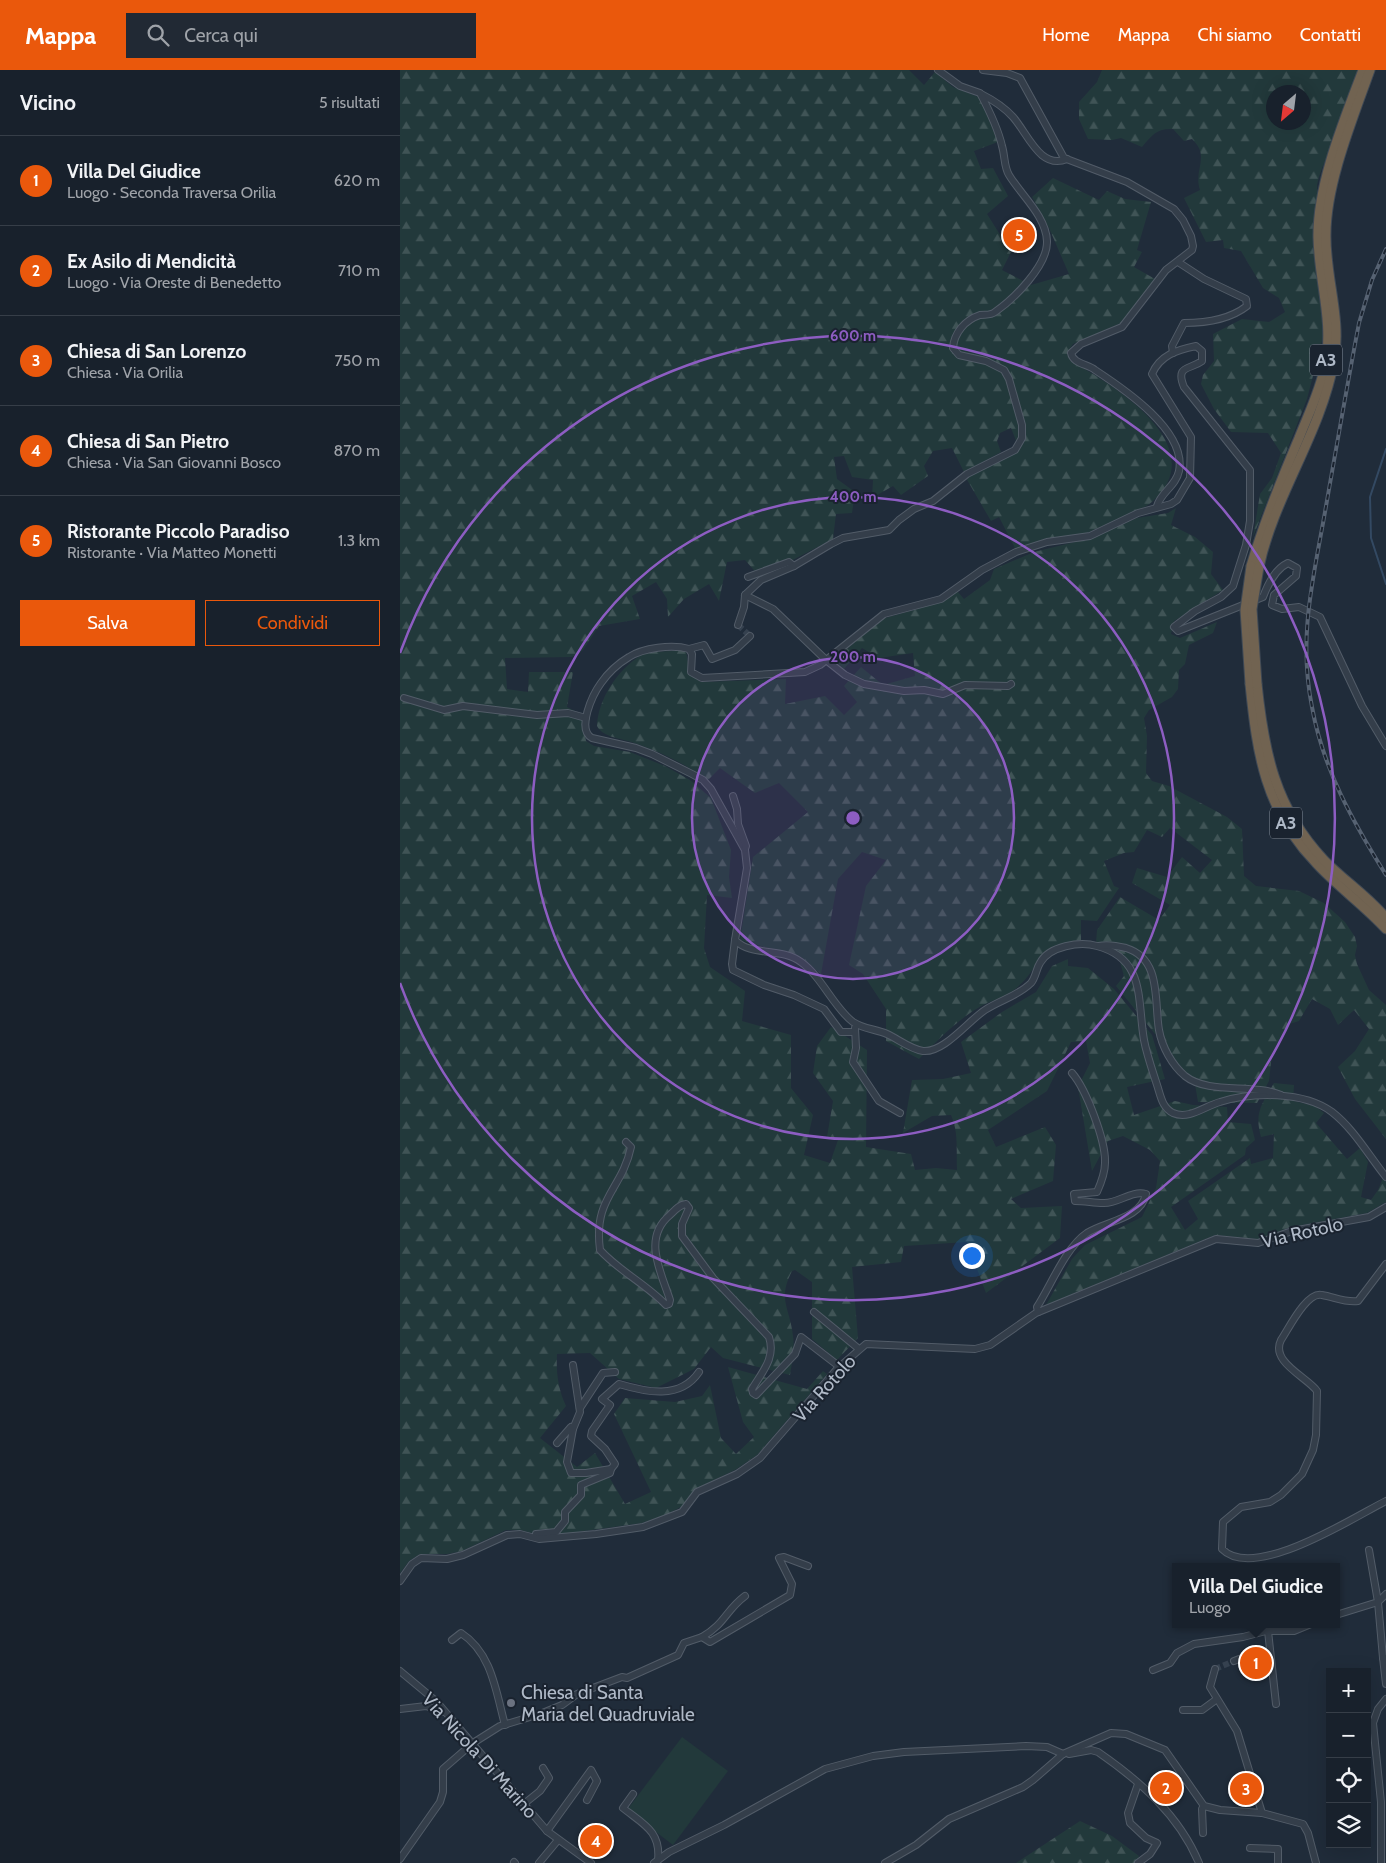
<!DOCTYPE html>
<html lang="it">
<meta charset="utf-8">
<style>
:root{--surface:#18212c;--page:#212934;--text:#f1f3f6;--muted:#9fa3a9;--line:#363e48;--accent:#ea580c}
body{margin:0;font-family:Cabin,sans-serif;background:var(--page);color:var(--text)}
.controls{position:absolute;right:15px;bottom:15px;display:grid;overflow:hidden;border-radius:0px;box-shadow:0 5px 20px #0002}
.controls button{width:45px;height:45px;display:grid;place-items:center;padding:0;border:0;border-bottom:1px solid var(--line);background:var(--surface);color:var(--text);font:25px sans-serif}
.compass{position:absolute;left:866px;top:15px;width:45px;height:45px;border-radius:50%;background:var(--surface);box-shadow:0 5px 20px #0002;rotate:208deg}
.you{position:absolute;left:571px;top:1185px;width:18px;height:18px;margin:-12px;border:4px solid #fff;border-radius:50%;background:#1a73e8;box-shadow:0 0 0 8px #1a73e833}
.badge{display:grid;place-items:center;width:32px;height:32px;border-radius:50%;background:var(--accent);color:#fff;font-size:16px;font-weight:700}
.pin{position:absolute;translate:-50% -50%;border:2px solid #fff;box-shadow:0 1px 5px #0006}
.popup{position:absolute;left:772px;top:1493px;width:168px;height:65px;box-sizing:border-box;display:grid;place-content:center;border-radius:0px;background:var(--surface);filter:drop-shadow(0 1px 4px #0005);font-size:16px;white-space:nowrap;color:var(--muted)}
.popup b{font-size:19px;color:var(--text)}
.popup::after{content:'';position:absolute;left:50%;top:100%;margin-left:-10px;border:10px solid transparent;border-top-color:var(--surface)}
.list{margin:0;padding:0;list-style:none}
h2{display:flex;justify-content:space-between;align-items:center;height:65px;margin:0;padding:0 20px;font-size:21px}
h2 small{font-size:16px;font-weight:400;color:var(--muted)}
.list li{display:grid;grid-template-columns:32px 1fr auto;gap:15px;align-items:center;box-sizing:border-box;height:90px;padding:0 20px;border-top:1px solid var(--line)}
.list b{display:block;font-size:19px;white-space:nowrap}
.list p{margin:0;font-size:16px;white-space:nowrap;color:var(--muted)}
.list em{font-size:16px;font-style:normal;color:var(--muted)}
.actions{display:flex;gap:10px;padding:15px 20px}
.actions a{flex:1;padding:11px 0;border:1px solid var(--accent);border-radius:0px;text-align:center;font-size:18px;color:var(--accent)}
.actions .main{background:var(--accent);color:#fff}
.icon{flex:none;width:28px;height:28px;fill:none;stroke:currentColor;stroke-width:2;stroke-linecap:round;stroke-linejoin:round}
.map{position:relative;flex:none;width:986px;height:1793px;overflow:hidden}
header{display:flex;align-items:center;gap:30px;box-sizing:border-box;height:70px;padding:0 25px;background:var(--accent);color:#fff}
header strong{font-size:24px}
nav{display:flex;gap:28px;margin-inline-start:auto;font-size:18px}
.search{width:350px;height:45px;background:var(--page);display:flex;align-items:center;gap:12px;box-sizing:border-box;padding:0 18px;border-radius:0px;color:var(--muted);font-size:19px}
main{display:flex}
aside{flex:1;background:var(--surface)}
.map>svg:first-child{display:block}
</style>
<header>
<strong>Mappa</strong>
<div class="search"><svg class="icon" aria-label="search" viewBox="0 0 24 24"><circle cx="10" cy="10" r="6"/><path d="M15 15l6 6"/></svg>Cerca qui</div>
<nav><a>Home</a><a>Mappa</a><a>Chi siamo</a><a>Contatti</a></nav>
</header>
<main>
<aside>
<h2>Vicino<small>5 risultati</small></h2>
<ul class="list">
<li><span class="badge">1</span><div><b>Villa Del Giudice</b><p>Luogo · Seconda Traversa Orilia</p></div><em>620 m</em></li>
<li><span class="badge">2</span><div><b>Ex Asilo di Mendicità</b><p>Luogo · Via Oreste di Benedetto</p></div><em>710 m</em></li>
<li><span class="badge">3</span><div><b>Chiesa di San Lorenzo</b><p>Chiesa · Via Orilia</p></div><em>750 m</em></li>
<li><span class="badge">4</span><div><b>Chiesa di San Pietro</b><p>Chiesa · Via San Giovanni Bosco</p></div><em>870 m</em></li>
<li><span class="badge">5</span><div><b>Ristorante Piccolo Paradiso</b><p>Ristorante · Via Matteo Monetti</p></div><em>1.3 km</em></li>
</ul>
<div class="actions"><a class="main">Salva</a><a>Condividi</a></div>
</aside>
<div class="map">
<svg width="986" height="1793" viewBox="0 0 986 1793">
<defs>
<pattern id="forest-firs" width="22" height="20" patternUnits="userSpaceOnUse" patternTransform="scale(1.25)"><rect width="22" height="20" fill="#22393b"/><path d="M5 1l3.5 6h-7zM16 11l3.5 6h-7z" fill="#405456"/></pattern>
</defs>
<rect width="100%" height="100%" fill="#202c3a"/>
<g fill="url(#forest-firs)" fill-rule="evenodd">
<path d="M0,0H509L524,15L535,2L553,17L581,28L598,72L574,81L581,99L593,98L608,126L587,144L611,182L602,200L631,215L669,204L649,158L632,127L653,108L699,130L707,121L725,129L751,132L737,180L742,182L734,197L755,209L721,253L673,274C668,281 666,285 672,292C714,315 813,376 753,431C746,438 734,441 726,445C712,451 698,459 684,464C662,472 638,475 616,480L599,447L591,451L566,408L619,378L611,358L600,363L597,371L601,382L564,402L552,378L533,381L524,396L528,406L501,425L493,416L472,428L473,410L452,407L444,386L434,387L437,409L455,422L452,443L436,444L433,469L360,507L345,490L327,492L319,531L309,514L284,529L268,547L267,529L256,512L232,526L240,549L199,556L183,580L172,587L105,588L107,619L128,622L129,602H173L167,637L182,645L186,671L194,676L230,682L265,696L290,710L311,728L331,780L329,807L332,828L307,825L304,878L310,897L345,921L342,951L391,965V1018L413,1045L404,1085L430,1093L438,1070L427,1067L433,1031L413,1003L417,976L431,957L467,980L466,1077L511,1084L515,1100L536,1098L557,1100C556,1081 559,1063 551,1045L532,1046L503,1063L512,1010L543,1009L571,1003L561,972L602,942L636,922L652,896L668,889V896L688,898L714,919L752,965L765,1009L727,1017L734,1045L775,1031L793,1035L827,1037L828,1052L851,1054L855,1070L846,1078L845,1085L771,1137L785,1160L798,1149L788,1131L850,1088L851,1094L873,1088L874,1064L861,1067C854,1042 862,1034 874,1013L894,1015L893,1031L915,1036L924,1043L916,1053L947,1089L960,1078L968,1092L961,1127L971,1130L978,1120L983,1108L986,1112V1132L967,1143L891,1157L858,1169L815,1165L646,1235L672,1189L685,1175L742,1147L756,1118L760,1091L750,1080L723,1066L708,1071L692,1101L678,1017L690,993L686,971L671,972L647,1021L588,1060L596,1077L645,1057L656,1075L653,1111L611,1129L621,1138L662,1136L660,1168L586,1223L567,1172L504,1176L501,1192L452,1197L458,1268L437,1290L412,1269V1212L395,1200L392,1201C377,1230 390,1238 393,1266C395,1279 392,1292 390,1305L323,1288L311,1277L294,1299L256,1318L219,1309L190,1283L157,1284C156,1302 158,1319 166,1336L140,1368L177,1397L195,1383L225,1434L251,1422L214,1344L225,1328L275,1332L302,1326L310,1315L321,1368L336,1384L354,1367L343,1352L328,1297L407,1319L423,1301L427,1304L357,1385L335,1400L295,1419L284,1435L268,1444L242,1453L163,1464L140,1465L120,1460H106L62,1481L47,1484H20L9,1491L0,1503Z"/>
<path d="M702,0H958C951,20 944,39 938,60C932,79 921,95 917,115L923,267L907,329L853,467L860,424L872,408L881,383L868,363L831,362L814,339L801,314L803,305L814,291L813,264L842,249L869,252L885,242L879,228L863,218L841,181L824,178L823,170L806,172L784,128L800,120C793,99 811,87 792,69L784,71L773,59C757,58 752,65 742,77L721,68L712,70L688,69L679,49V32L697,12ZM874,22H904V52H874Z"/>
<path d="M776,438L771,455L795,467L813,482L811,504L823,520L774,551L771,564L780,568L817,552L813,563L789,575L785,594L779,600L778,619L772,627L749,640L744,648L747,666L746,703L752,711L769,716L827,747L842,759L844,806L856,816L899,821L924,833L945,852L955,867L957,876L955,885L957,894L969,920L986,935V1069L955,1029L938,997L955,981L969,959L954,940L938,955L930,939L912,929L899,951L889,954L872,983L869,1011L857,1033L798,1032L794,1008L775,994L762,963L755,964L716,916L724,906L718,885L696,873L697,860L720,827L759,850L770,835L732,813L737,798L767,807L782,787L800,803L812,790L770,758L762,767L747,760L734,782L724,783L704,791L714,816L719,818L697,851L681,850V870C631,876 645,896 614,920C606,927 593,930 583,935C559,948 538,970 519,989L486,971V939L463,904L449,895L466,816L486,790L462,782L438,809L421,904L401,887L340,870L353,787L408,742L379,713L355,723L320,698L308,710C282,692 257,680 228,671C217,668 202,666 197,656C198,630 217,600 240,586C248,580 276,581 286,581L290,604L301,612L386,609L385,634L425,626L444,645L457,632L444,616L461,597L483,615L515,606L513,583L479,588L462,578L444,599L434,590L482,549L542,532L557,521L564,529L590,510L594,499L634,482L691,468L737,448L768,443Z"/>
<path d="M680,1751L712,1766L739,1786L736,1793H616Z"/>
</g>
<path fill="#22393b" d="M282,1667L328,1701L273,1775L227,1740Z"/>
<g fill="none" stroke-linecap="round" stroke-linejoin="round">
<path stroke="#334962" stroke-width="2" d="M986,379L970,427L971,468L986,514"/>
<g stroke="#35414f" stroke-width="6" stroke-dasharray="6 3" stroke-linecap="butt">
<path d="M338,555L350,566"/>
<path d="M815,1599L834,1591"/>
</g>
<defs>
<g id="minor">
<path d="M583,0L607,3L620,8L664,88L727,112L774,139L783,150L791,166L793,176L792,180L766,200L722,257L681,274L671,283C673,294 688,294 695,300C724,319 787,361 779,401C776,416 761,422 757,436"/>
<path d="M581,24C593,30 604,37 613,47C628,64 640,100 667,89"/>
<path d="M773,283L772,276L784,253C806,253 829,250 847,236L846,229L804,209L778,192"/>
<path d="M348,507L389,492L394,496"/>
<path d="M345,525L373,539L426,590L445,605L464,614L504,621L524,620L543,624L565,615L608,616L611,614"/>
<path d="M338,555L344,537L345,525L361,510L394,496L431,474L443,468L489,460L499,450L514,439L533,431L567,404L615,380L622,368V355L609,309L604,300L586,291L559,285L553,278C554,263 565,250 580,245C585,244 590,246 595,242C614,229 648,195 647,171C646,146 621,125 609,105C604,97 605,86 602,76C598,58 589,40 580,23L560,16L538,0"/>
<path d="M289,579L304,575L312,589L335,580L350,566"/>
<path d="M4,628L44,640L63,636L137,645L168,643L186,648"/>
<path d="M986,676L962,636L920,547L899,537L882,539L872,535L874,525L896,506L897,498L888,493C875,499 868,514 863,527L778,561L774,557L795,541L821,527L833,516L846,475L850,451V400L784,317C775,295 790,300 802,291V281L796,276C777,280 760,285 752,304L791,367L790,408L777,430L771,434L738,443L690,466L647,472L616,482L582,500L541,529L484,544L420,595L405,602L302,608L291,602L292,584L289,579C272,574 243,578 229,587C219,593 208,603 201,613C193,624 176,659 192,668L236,678L252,684L292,704L303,710L311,719L345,780L347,798L335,870C351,887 382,877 401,892C422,907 434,938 453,952C463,959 476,959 487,964C498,969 510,979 523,981C544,983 568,951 585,940C600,930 618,926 631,913C636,907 636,899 640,893C649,876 680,871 697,876C746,889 737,930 744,970C747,986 753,1002 758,1018C761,1028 763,1038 773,1043C789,1050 805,1036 820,1032C852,1022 904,1021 932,1042C954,1059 969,1086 986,1107"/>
<path d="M333,726L337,739L338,754L346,776L345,779"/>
<path d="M335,870L332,894L333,900L364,915L394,925L424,939L441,962H455"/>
<path d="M699,876C707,874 718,876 726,878C762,889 754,931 759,960C762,977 772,995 785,1006C809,1025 852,1013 881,1025"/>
<path d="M455,958L456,978L453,992L479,1031L500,1043"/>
<path d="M226,1072L231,1077C222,1120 193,1127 200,1180C219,1201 246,1214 266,1235L269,1234L270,1230C261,1202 242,1168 270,1145C275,1140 279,1135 286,1134L289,1138L282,1154V1166L313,1208L369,1267C376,1288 362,1302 352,1319L353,1323L356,1325L395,1284L401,1267L440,1297"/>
<path d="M986,1194L958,1231C946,1233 934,1227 922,1225C907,1221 889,1258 881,1270C870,1292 907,1307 917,1321L916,1365L913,1380L902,1404L881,1425L870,1432L841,1437L823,1452L822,1479C854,1512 954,1447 986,1431"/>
<path d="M414,1242L459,1279"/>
<path d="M638,1242L637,1237C651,1215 666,1177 687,1163C706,1151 741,1149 746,1124C731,1120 718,1134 703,1133C694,1133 685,1131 675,1131L674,1124L697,1122C701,1113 705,1103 705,1093C706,1071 686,1019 672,1003"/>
<path d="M180,1338L203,1303L215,1302"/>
<path d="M173,1359L180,1342L173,1295"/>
<path d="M211,1399L215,1394L205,1379L191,1366L192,1361L210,1335L202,1329L219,1314C246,1322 280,1330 299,1302"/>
<path d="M136,1464L156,1462L165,1451V1442L181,1425V1415L210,1403L211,1399L186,1403H171L167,1392L173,1359L171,1357L157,1373"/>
<path d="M0,1511L12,1494L21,1488L47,1489L63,1485L107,1465L120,1464L139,1469L196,1464L243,1457L282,1442L297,1422L337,1404L360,1388L437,1299L466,1274L575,1279L590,1275L636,1243L816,1169L858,1173L892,1161L969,1147L986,1137"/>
<path d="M936,1545L978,1532L969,1480"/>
<path d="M868,1561L876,1634"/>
<path d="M302,1567C325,1554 326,1540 345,1526"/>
<path d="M52,1570L61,1563C92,1583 96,1622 105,1655"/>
<path d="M983,1588L978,1532L986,1524"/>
<path d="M986,1588H983L986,1614"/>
<path d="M834,1591L847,1586"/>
<path d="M815,1599L810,1617L837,1661L862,1743"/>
<path d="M753,1600L770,1593L777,1583L794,1574L843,1567L866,1561H894L911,1554"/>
<path d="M0,1601L36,1631L147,1761L191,1793"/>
<path d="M0,1639L26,1636L44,1642"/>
<path d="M783,1640H802L817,1629"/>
<path d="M669,1684L691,1680L698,1682C740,1711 779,1745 799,1793"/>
<path d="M233,1724L223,1738C243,1754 261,1761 258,1790"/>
<path d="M125,1733L140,1721L149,1708L143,1698"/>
<path d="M147,1761L191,1700L197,1711L187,1730"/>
<path d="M803,1763L802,1739L804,1736"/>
<path d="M850,1778L878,1779V1793"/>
<path d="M0,1789L40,1732L43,1722V1699L73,1673L100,1656L140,1644L162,1635L177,1624L222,1607L227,1608L278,1585L284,1573L302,1567L310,1572L390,1525L392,1514L379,1488L384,1487L408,1496"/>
<path d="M114,1792L115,1793"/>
<path d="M139,1793L158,1770"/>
<path d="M254,1793L269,1782L324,1755L425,1699L473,1686L504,1682L626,1676L647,1677L663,1684"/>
<path d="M485,1793L516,1775L549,1749L623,1717L633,1710L663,1684L711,1663L726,1664L765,1680L804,1736L820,1740L862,1743L903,1754L908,1763L916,1793"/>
<path d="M738,1793L750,1784L757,1773L746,1768L730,1753L728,1743L738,1714"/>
<path d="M981,1793V1732L973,1653L978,1639L986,1629"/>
</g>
<g id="highway">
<path d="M851,496C864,452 881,410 899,368C908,345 920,321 925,296C934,252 919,212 918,168C917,115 944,50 963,0"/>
<path d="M859,497C874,426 921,363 934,291C942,248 925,207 926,164C926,113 953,48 970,0"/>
<path d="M850,614C857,684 865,740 916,793C938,817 964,835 986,859"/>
<path d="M857,614C864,682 875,738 924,790C943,810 968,826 986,848"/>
</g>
</defs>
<use href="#minor" stroke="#525c68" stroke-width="8"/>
<use href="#highway" stroke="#3f4955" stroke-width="11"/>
<use href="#minor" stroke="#343e4a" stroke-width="6"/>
<use href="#highway" stroke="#716351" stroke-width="9"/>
<defs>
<path id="rail" d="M986,179L972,210L959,253C947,316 936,379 925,442C913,510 898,567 912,637C923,699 953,752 986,805"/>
</defs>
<use href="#rail" stroke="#566272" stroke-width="4"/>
<use href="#rail" stroke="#1a232f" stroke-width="2" stroke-dasharray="5.5" stroke-linecap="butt"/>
<defs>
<g id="highway-bridge">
<path d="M850,614L845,540L851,496"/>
<path d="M857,614L852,539L859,497"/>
</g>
</defs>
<use href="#highway-bridge" stroke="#3f4955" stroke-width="11" stroke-linecap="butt"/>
<use href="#highway-bridge" stroke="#716351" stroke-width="9"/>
</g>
<circle cx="453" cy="748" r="161" fill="#8d5dc2" fill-opacity=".12"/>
<g fill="none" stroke="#8d5dc2" stroke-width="2.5">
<circle cx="453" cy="748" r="161"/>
<circle cx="453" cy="748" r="321"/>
<path d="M0 583A482 482 0 1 1 0 913"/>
</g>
<circle fill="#6b7280" stroke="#1a232f" stroke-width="2" cx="111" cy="1633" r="5"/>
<g text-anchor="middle" stroke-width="4" stroke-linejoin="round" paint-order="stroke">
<g fill="#1a232f" stroke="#828c99" stroke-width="1">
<rect x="910" y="274.5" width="32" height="31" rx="4"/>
<rect x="870" y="737.5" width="32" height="31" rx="4"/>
</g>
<g font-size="18" font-weight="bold" fill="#afb9c7">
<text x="926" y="296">A3</text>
<text x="886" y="759">A3</text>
</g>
<g font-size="19" fill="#afb9c7" stroke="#1a232f">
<text transform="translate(902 1162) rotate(-13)" y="7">Via Rotolo</text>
<text transform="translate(424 1318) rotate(-48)" y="7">Via Rotolo</text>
<text transform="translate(80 1685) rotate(48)" y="7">Via Nicola Di Marino</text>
</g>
<g font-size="19" fill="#afb9c7" stroke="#1a232f" text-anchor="start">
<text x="121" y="1629">Chiesa di Santa<tspan x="121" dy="22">Maria del Quadruviale</tspan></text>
</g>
</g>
<circle cx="453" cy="748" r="8" fill="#8d5dc2" stroke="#1a232f" stroke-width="2.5"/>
<g font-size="15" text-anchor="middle" font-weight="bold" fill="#8d5dc2" stroke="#1a232f" stroke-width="4" stroke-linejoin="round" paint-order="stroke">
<text x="453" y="271">600 m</text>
<text x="453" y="432">400 m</text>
<text x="453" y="592">200 m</text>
</g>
</svg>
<div class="controls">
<button>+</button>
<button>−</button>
<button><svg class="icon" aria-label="locate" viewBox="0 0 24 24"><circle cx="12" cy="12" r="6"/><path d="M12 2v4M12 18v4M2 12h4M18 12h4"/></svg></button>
<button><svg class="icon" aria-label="layers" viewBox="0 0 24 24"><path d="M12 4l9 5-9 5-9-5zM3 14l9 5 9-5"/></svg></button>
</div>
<svg class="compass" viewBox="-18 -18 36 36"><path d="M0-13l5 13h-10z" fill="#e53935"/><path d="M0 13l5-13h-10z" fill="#9fa3a9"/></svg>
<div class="you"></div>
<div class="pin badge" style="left:856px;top:1593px">1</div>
<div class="popup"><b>Villa Del Giudice</b>Luogo</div>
<div class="pin badge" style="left:766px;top:1718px">2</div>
<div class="pin badge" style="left:846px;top:1719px">3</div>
<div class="pin badge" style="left:196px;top:1771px">4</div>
<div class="pin badge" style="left:619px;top:165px">5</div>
</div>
</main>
